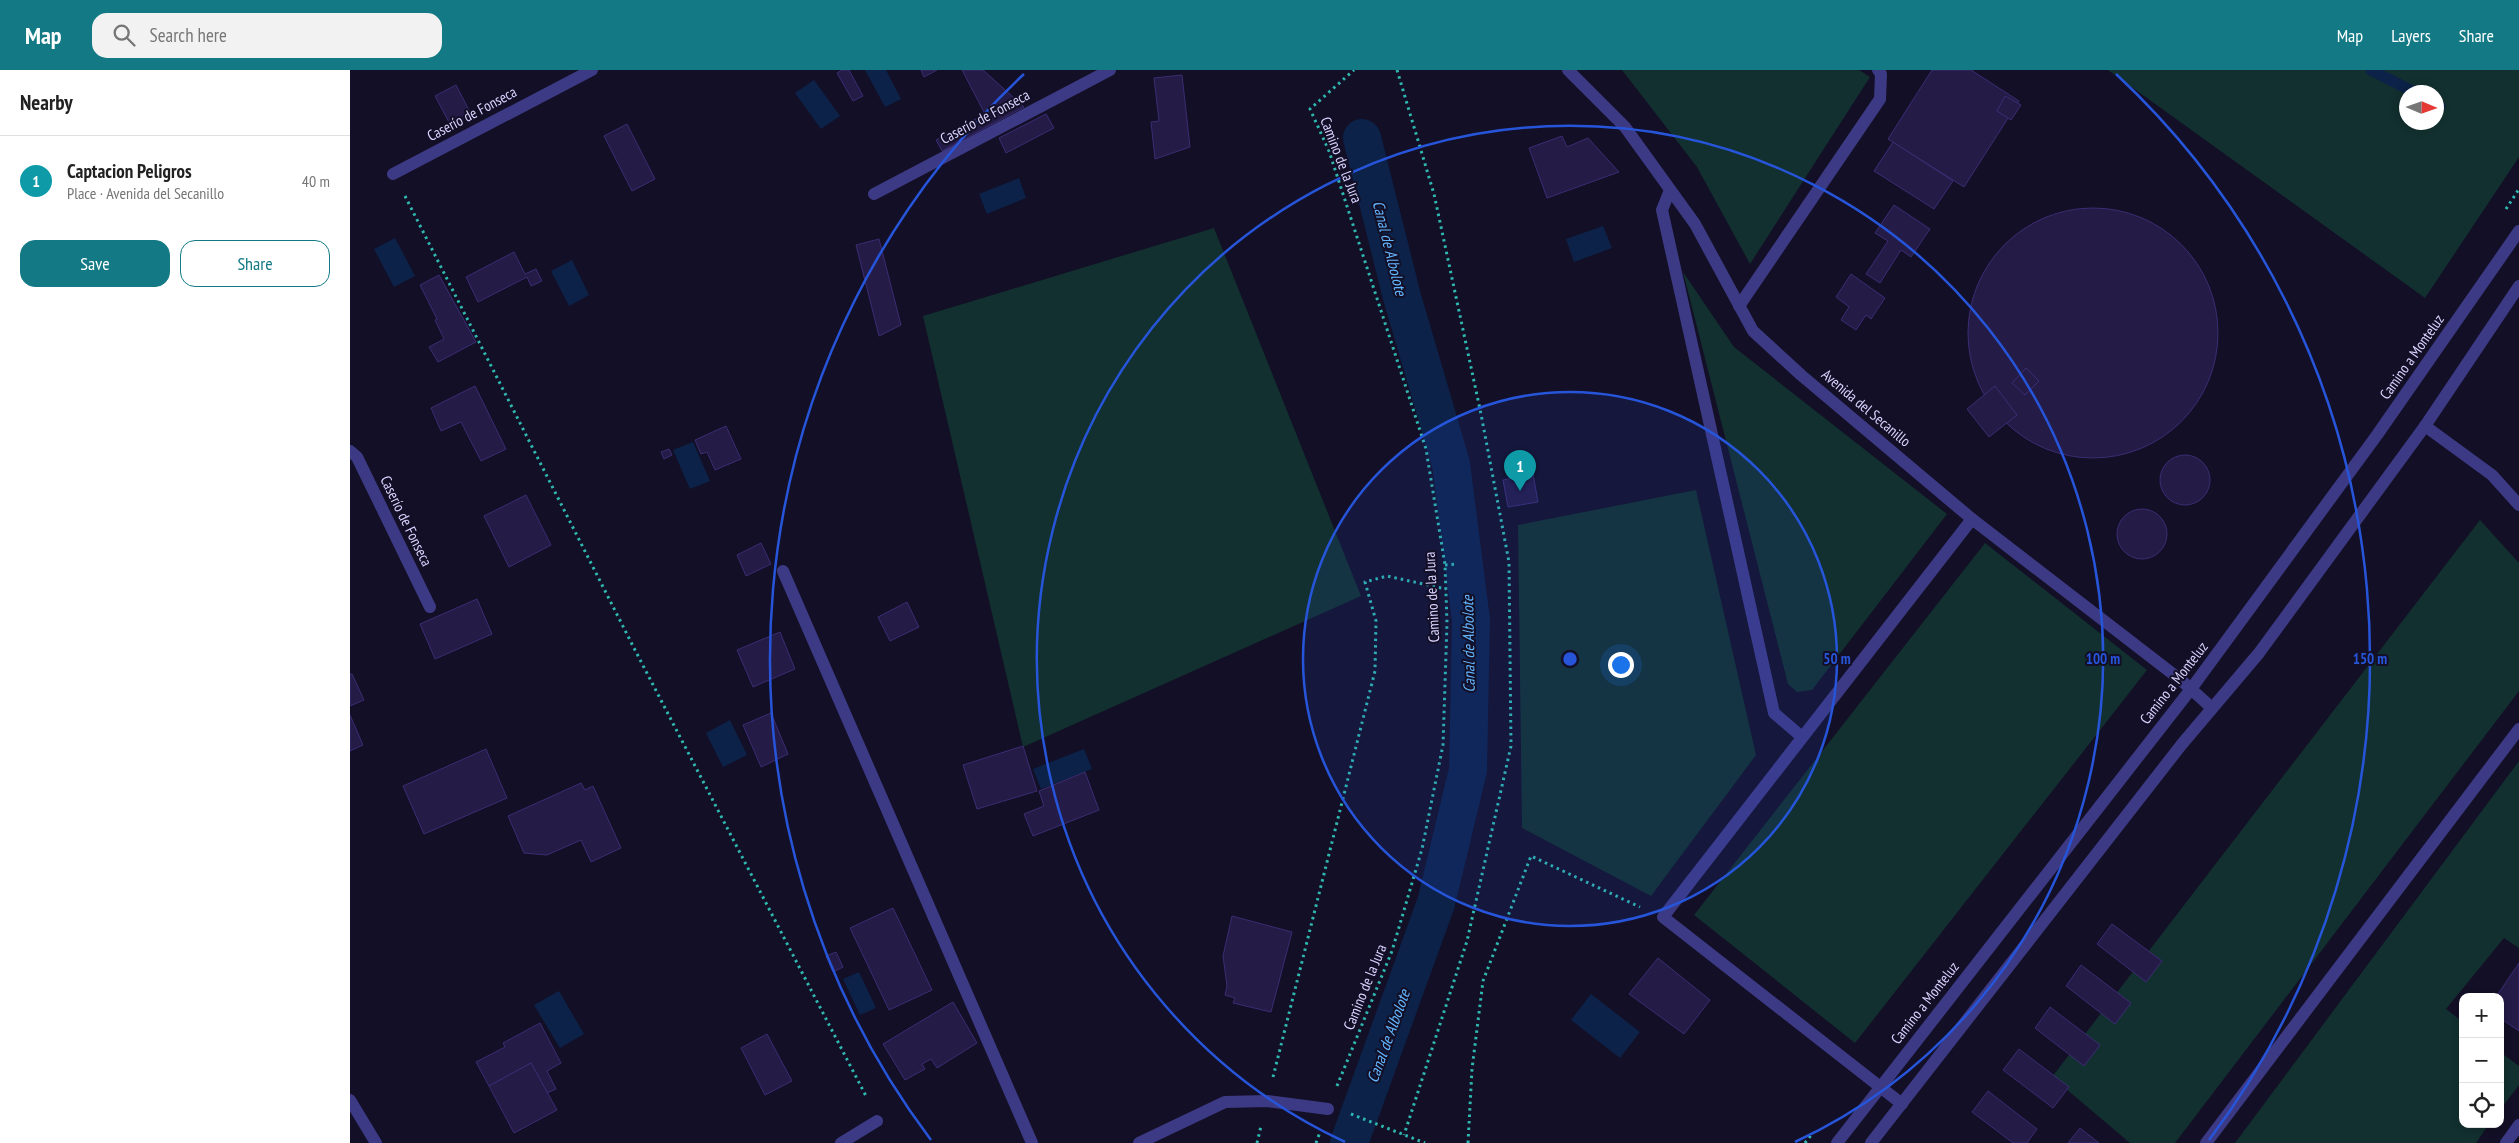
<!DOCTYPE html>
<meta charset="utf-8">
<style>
:root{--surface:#fff;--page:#f2f2f2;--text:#222;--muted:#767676;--line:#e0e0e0;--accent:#137a85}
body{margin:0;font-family:"PT Sans Narrow",sans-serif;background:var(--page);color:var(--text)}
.controls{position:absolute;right:15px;bottom:15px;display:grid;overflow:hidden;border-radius:10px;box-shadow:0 2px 8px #0003}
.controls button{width:45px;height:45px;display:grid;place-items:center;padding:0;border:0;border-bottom:1px solid var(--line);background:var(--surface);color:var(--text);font:25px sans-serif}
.compass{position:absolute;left:2049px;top:15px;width:45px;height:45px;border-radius:50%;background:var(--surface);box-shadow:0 2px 8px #0003;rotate:92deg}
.you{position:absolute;left:1270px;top:594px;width:18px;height:18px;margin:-12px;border:4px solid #fff;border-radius:50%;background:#1a73e8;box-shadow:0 0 0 8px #1a73e833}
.badge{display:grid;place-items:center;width:32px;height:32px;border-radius:50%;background:var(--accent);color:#fff;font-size:16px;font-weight:700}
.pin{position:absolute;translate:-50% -41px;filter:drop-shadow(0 1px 2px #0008)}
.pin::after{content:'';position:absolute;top:26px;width:18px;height:15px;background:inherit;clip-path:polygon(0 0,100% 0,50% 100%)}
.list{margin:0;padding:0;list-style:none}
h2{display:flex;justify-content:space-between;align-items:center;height:65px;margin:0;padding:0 20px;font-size:21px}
h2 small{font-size:16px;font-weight:400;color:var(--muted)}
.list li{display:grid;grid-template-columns:32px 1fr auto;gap:15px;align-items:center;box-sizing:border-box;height:90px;padding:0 20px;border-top:1px solid var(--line)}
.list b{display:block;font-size:19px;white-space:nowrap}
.list p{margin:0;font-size:16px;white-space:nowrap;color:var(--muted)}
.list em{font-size:16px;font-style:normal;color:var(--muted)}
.actions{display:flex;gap:10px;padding:15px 20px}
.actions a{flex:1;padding:11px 0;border:1px solid var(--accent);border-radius:15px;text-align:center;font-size:18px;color:var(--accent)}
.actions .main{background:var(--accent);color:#fff}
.icon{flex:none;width:28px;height:28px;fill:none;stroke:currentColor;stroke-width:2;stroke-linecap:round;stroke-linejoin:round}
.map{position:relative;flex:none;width:2169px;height:1073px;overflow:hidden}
header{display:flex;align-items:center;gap:30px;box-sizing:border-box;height:70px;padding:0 25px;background:var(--accent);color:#fff}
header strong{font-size:24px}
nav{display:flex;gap:28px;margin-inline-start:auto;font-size:18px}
.search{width:350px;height:45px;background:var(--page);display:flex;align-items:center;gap:12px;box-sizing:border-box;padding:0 18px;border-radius:15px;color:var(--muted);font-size:19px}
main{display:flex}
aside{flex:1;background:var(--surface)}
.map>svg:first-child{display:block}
</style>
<header>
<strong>Map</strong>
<div class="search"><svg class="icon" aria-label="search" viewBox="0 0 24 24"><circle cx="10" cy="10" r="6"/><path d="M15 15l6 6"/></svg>Search here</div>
<nav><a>Map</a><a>Layers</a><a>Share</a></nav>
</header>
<main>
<aside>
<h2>Nearby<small></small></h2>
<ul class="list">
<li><span class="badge" style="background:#0f9aa8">1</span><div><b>Captacion Peligros</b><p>Place · Avenida del Secanillo</p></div><em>40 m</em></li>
</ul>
<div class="actions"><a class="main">Save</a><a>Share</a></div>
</aside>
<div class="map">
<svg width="2169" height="1073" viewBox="0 0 2169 1073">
<rect width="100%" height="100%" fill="#130f26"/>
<g fill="#12302f" fill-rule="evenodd">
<path d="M1272,0H1509L1520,7L1400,194L1347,97Z"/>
<path d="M1758,0H2169V87L2075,228ZM2056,22H2086V52H2056Z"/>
<path d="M864,158L1011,526L673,677L573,246Z"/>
<path d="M1333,202L1384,277L1597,444L1462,620L1447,622L1438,614Z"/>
<path d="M1346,420L1406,685L1301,826L1172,758L1168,455Z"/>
<path d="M2130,450L2169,493V621L1825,1073H1780L1702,1007Z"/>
<path d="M1635,473L1797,600L1505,973L1344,845Z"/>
<path d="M2169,691V878L2154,868L2096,939L2113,952V1054H2139L2126,1073H1885Z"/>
<path d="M2150,982L2169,996V1015L2150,1040Z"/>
</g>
<g fill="#0c2248">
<path d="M515,0H536L551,29L535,37Z"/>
<path d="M464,10L490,46L471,59L445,23Z"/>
<path d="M669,108L676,128L637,144L629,124Z"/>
<path d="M1253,156L1262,178L1224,192L1216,169Z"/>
<path d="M45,168L65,206L44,217L24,179Z"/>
<path d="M222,190L239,225L219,236L201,201Z"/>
<path d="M343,372L360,411L340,419L323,380Z"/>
<path d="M380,650L397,685L373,697L356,663Z"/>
<path d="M734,679L742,699L691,719L683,699Z"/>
<path d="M509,902L526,938L510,945L493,909Z"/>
<path d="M209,921L234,964L210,978L184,935Z"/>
<path d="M1241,924L1290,962L1270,988L1221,950Z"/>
</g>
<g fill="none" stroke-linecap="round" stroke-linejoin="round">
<g stroke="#0c2248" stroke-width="11">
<path d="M2021,0L2064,22"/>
<path d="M2086,34L2090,36"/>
</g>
<path stroke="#0c2248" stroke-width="38" d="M999,1073L1086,833L1118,700L1121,550L1101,394L1052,227L1012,68"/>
</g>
<g fill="#241b47" stroke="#3b2d73">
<path d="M492,0H499L513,26L503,31L487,3Z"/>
<path d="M571,0H587L574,7Z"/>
<path d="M612,0H633L674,37L592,81L586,70L635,44Z"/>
<path d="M1582,0H1621L1669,31L1614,117L1538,69Z"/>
<path d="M832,5L840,77L805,89L801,52L809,51L804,8Z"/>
<path d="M106,15L122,46L101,56L85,26Z"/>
<path d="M1655,26L1671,35L1661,50L1647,41Z"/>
<path d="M696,44L704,58L656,83L649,68Z"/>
<path d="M277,54L305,109L282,121L254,66Z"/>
<path d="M1212,66L1217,77L1238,68L1269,102L1197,128L1179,78Z"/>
<path d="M1543,72L1603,111L1584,139L1524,101Z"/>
<path d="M1544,135L1580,159L1561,187L1551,180L1530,213L1516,204L1538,171L1525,163Z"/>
<circle cx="1743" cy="263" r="125"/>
<path d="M529,169L551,255L529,266L506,175Z"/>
<path d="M164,182L175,204L186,199L192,211L181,216L177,207L128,232L116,207Z"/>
<path d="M1501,204L1535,228L1521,249L1516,245L1506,260L1491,250L1499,237L1486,227Z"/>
<path d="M89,205L126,272L88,292L79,277L94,269L85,250L87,249L70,215Z"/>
<path d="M1676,298L1689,311L1675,325L1662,313Z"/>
<path d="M125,316L156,379L131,391L111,352L91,361L81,338Z"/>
<path d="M1645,316L1667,345L1639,367L1617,339Z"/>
<path d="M376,356L391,389L365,400L357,382L351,384L345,370Z"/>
<path d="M319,379L322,385L314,389L311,382Z"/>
<circle cx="1835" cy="410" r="25"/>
<path d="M1183,404L1188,432L1158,437L1153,410Z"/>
<path d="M176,425L201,475L159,497L134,446Z"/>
<circle cx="1792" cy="464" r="25"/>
<path d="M411,473L421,494L396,506L387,485Z"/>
<path d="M127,529L142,564L85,589L70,554Z"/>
<path d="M557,532L569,557L540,571L528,547Z"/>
<path d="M430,562L445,599L403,617L387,580Z"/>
<path d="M0,604H2L14,630L0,636Z"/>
<path d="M421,643L438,684L411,697L393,655Z"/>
<path d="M0,645L13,675L0,681Z"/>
<path d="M673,676L687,721L627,739L613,695Z"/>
<path d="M136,679L157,728L74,764L53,716Z"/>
<path d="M735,702L749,740L683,766L674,744L694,736L689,721Z"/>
<path d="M231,713L235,720L243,716L271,778L241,792L231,770L197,785L174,783L158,746Z"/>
<path d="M543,838L582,920L539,940L500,858Z"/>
<path d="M882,846L942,862L921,942L883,933L885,928L875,925L877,916L873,886Z"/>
<path d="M1762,854L1812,891L1796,912L1747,874Z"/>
<path d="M486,882L493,897L483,902L476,886Z"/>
<path d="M1308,888L1360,930L1334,964L1279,924Z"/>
<path d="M2169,893V961L2150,948V927H2146Z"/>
<path d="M1731,895L1781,933L1765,954L1716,916Z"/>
<path d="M603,932L627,973L587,998L581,989L572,994L575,999L555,1010L533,974Z"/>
<path d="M1700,937L1750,975L1734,996L1685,958Z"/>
<path d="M190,953L211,993L197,1001L206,1019L197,1023L181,993L139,1016L126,992L155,977L153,973Z"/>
<path d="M417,964L442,1011L415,1025L391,978Z"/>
<path d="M1669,979L1719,1017L1703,1038L1653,1000Z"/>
<path d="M181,993L207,1040L164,1063L139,1016Z"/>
<path d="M1638,1021L1687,1059L1677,1073H1663L1622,1042Z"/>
<path d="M1730,1058L1749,1073H1718Z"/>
</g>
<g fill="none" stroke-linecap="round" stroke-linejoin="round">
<g stroke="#2fb8b0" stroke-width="3" stroke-dasharray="2.5 4" stroke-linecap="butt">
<path d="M1047,0L1084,124L1131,344L1159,492L1161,676L1117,871L1054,1065"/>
<path d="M55,126L285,580L517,1028"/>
<path d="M2156,139L2169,119"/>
<path d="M1095,495L1108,494"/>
<path d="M923,1007L1025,601L1026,551L1015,512L1037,506L1096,519"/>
<path d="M987,1016L1042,881L1072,779L1093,675L1097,553L1095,495L1076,379L979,81L960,39L1004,0"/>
<path d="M1001,1044L1075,1073"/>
<path d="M907,1073L911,1056"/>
<path d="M966,1073L970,1062"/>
<path d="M1118,1073L1122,999L1133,911L1181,786L1290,837"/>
<path d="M1455,1073L1462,1064"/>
</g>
<g stroke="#3d3a85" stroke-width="12">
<path d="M43,104L242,0"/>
<path d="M1320,120L1312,140L1424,643L1452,667"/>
<path d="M524,124L760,0"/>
<path d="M1389,236L1530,29L1531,4L1528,0"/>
<path d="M2075,356L2142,405L2169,435"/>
<path d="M0,381L7,387L80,537"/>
<path d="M433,501L682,1073"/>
<path d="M0,1030L26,1073"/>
<path d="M1552,1034L1313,847L1622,449"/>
<path d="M491,1073L527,1051"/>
<path d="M789,1073L875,1032L917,1031L978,1039"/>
<path d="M1856,1073L2169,659"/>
<path d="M2156,1073L2169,1055"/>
</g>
<g stroke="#3d3a85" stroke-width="12">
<path d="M1218,0L1275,57L1345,154L1403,261L1451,305L1622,449L1832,611L1862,638"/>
<path d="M1487,1073L1841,619L2027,365L2169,161"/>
<path d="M1521,1073L1832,674L1909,583L2075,356L2169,216"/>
</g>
</g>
<circle cx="1220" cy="589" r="267" fill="#2655da" fill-opacity=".12"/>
<g fill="none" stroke="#2655da" stroke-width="2.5">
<circle cx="1220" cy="589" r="267"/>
<path d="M995 1072A533 533 0 1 1 1445 1072"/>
<path d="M581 1070A800 800 0 0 1 674 4M1766 4A800 800 0 0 1 1859 1070"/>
</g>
<g text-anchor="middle" stroke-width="4" stroke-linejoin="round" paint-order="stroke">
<g font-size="15" fill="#d9d4ff" stroke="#130f26">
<text transform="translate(122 44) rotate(-28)" y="5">Caserío de Fonseca</text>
<text transform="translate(635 47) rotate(-28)" y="5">Caserío de Fonseca</text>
<text transform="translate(991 90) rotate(69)" y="5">Camino de la Jura</text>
<text transform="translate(2062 287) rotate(-55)" y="5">Camino a Monteluz</text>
<text transform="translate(1516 338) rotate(40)" y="5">Avenida del Secanillo</text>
<text transform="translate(56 451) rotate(64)" y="5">Caserío de Fonseca</text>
<text transform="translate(1082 527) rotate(-93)" y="5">Camino de la Jura</text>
<text transform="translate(1824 613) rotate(-52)" y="5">Camino a Monteluz</text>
<text transform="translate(1015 917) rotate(-68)" y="5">Camino de la Jura</text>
<text transform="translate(1575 933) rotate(-52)" y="5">Camino a Monteluz</text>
</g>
<g font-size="16" font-style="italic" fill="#62b6ff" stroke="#130f26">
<text transform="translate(1040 178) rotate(76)" y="6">Canal de Albolote</text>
<text transform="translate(1118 574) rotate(-91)" y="6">Canal de Albolote</text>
<text transform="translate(1038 966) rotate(-70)" y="6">Canal de Albolote</text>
</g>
</g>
<circle cx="1220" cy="589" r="8" fill="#2655da" stroke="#130f26" stroke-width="2.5"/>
<g font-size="15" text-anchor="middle" font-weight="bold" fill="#2655da" stroke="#130f26" stroke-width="4" stroke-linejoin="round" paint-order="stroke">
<text x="1487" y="594">50 m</text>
<text x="1753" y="594">100 m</text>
<text x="2020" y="594">150 m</text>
</g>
</svg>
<div class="controls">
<button>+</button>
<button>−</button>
<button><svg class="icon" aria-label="locate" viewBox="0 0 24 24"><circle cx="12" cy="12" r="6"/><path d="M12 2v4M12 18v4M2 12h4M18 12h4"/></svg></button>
</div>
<svg class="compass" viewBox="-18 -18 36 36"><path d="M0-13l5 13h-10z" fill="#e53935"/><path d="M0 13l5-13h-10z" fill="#767676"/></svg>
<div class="you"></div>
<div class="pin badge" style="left:1170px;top:421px;background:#0f9aa8">1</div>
</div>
</main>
